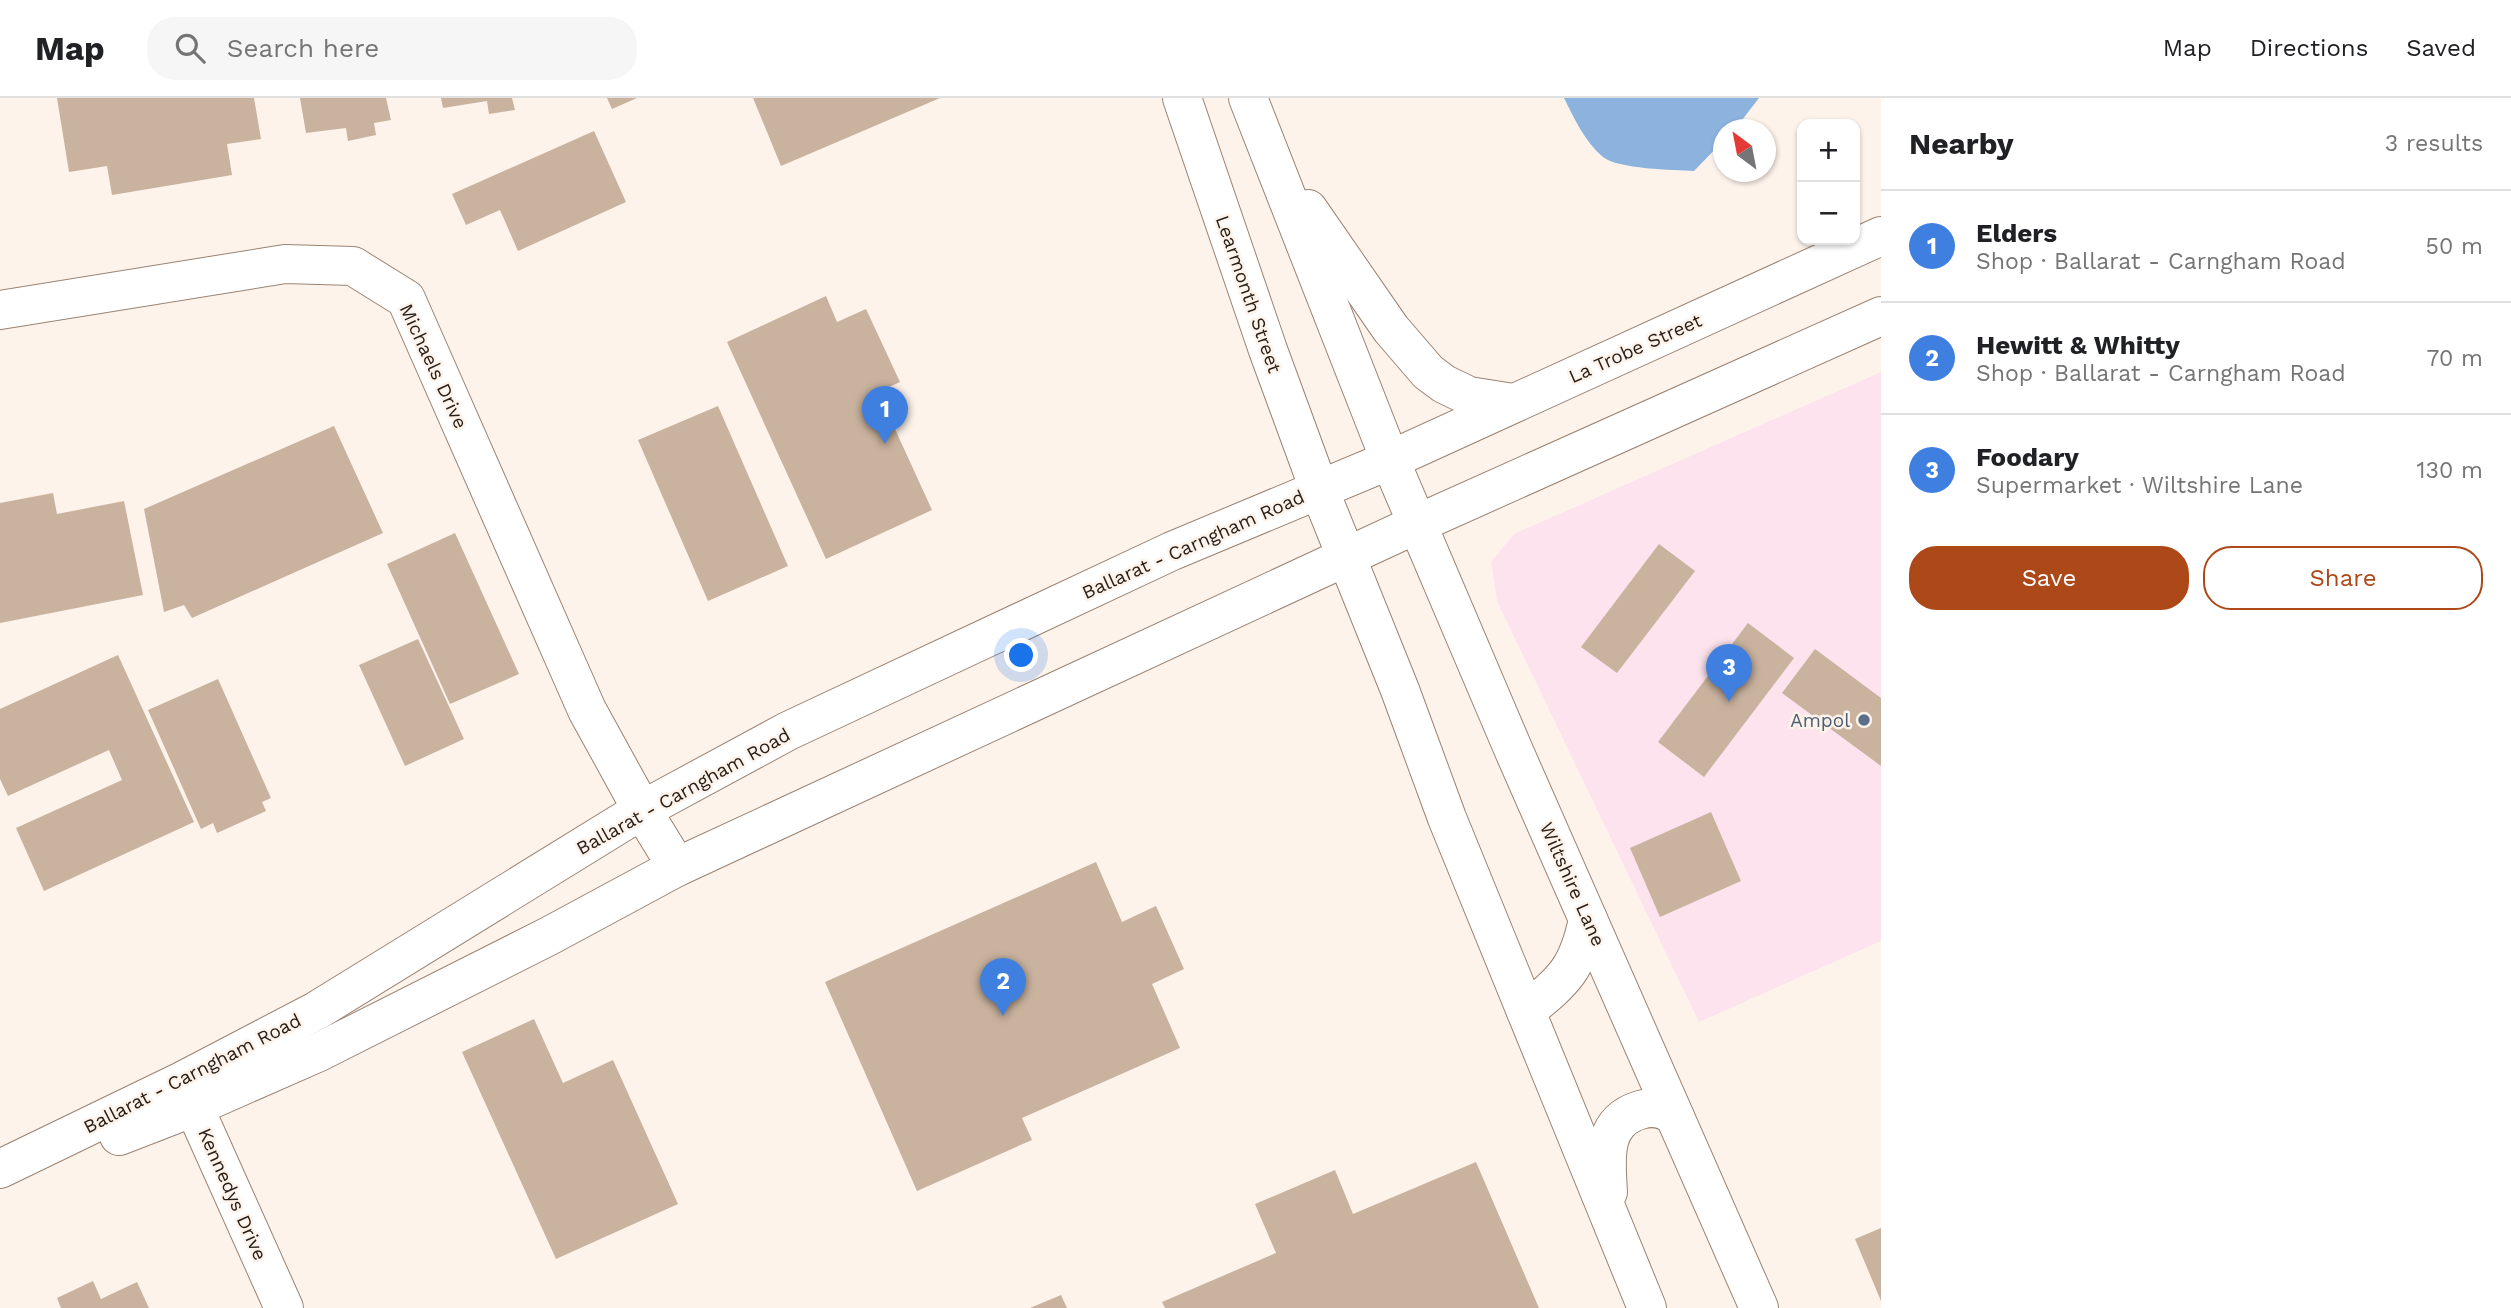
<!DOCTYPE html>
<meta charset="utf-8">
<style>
:root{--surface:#fff;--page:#f6f6f6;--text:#202124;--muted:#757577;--line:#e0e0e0;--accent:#ad4819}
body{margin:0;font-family:"Work Sans",sans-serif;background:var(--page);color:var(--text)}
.controls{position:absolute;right:21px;top:21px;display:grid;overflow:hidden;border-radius:14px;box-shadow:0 2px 5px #0004}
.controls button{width:63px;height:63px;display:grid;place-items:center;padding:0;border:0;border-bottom:2px solid var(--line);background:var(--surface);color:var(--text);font:35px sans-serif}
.compass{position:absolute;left:1713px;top:21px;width:63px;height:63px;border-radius:50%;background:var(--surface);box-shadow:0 2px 5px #0004;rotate:328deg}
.you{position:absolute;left:1022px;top:558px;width:24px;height:24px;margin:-18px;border:5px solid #fff;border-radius:50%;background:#1a73e8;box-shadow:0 0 0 10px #1a73e833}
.badge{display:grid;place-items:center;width:46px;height:46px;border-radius:50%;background:var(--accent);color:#fff;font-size:23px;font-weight:700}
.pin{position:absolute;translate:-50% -58px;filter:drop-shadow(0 2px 4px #0008)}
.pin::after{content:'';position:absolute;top:37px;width:24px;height:21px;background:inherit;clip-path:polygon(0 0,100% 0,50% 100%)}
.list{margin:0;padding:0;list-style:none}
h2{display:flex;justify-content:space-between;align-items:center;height:91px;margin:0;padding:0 28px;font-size:30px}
h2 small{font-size:23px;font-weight:400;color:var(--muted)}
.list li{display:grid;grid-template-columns:46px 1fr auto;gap:21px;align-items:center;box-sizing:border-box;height:112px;padding:0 28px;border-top:2px solid var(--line)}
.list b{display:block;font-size:26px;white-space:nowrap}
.list p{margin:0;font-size:23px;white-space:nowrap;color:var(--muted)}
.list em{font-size:23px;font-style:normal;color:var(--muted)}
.actions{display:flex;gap:14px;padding:21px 28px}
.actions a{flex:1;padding:16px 0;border:2px solid var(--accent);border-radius:28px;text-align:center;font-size:24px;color:var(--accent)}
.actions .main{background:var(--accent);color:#fff}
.icon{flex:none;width:38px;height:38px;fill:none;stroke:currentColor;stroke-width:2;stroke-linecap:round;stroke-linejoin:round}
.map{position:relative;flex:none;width:1881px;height:1210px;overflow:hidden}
header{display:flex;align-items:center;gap:42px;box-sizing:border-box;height:98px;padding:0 35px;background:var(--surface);border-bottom:2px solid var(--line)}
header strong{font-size:33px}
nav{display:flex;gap:38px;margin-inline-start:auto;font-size:24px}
.search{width:490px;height:63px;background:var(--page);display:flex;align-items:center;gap:18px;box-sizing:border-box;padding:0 24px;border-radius:28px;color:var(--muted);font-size:26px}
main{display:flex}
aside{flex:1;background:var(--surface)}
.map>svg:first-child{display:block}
</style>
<header>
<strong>Map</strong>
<div class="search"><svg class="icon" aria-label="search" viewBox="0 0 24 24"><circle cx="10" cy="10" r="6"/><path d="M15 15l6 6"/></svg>Search here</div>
<nav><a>Map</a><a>Directions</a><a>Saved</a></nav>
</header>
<main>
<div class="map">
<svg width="1881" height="1210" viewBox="0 0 1881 1210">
<rect width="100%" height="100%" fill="#fdf3eb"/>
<path fill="#fce3ee" d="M1881,274V843L1699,924L1497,503L1491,464L1514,436Z"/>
<path fill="#8cb2de" d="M1564,0H1759L1735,31L1724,32L1723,43L1694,73C1674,72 1617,71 1603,59C1585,44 1574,20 1564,0Z"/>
<g fill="#c9b29e">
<path d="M57,0H254L261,41L227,46L232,77L112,97L107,68L69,74Z"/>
<path d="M300,0H386L391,22L374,25L376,37L348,43L346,30L306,35Z"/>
<path d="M441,0H512L515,12L489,16L487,3L443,10Z"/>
<path d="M607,0H637L612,11Z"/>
<path d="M753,0H940L781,68Z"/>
<path d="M594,33L626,104L518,153L500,112L466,127L452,96Z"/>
<path d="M826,198L837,224L866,211L900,284L878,294L932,412L826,461L727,244Z"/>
<path d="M718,308L788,468L708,503L638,342Z"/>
<path d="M334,328L383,435L192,520L184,507L164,514L144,411Z"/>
<path d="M53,395L57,416L124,403L143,497L0,525V405Z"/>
<path d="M455,435L519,576L450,606L387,466Z"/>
<path d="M1659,446L1695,473L1617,575L1581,549Z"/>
<path d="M1748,525L1794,560L1704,679L1658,644Z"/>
<path d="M418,541L464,641L405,668L359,567Z"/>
<path d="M1815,551L1881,600V668L1782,595Z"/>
<path d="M118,557L194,724L44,793L16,730L122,682L109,652L8,698L0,681V611Z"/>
<path d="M218,581L271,700L262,704L266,713L217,735L213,725L201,731L148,612Z"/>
<path d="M1711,714L1741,783L1660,819L1630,750Z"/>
<path d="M1096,764L1122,824L1156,808L1184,871L1152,886L1180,950L1022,1020L1032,1042L917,1093L825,884Z"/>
<path d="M534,921L563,985L613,962L678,1106L556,1161L462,954Z"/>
<path d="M1476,1064L1539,1210H1165L1162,1204L1276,1155L1255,1106L1335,1072L1353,1116Z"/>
<path d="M1881,1130V1203L1855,1141Z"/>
<path d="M93,1183L101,1201L137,1184L149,1210H61L57,1200Z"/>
<path d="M1061,1197L1067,1210H1030Z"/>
</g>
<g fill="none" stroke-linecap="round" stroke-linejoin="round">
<defs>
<g id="minor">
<path d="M0,212L285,166L353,168L406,201L587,612L642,712"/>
<path d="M194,1009L284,1210"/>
</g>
<g id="major">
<path d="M1182,0L1268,252L1319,391L1400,592L1447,720L1647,1210"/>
<path d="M1248,0L1390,362L1514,653L1759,1210"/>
<path d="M1308,111L1391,231L1428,274L1444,286L1469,298L1513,305"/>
<path d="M642,712L677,769"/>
<path d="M1526,913C1565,882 1578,870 1588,821"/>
<path d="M119,1038L194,1009L319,954L549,838L677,769L1417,426L1881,218"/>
<path d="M0,1071L182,983L316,913L642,712L788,633L1172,453L1390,362L1881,138"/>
<path d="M1608,1094C1606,1060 1601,1024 1640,1012C1653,1008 1665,1010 1675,1019"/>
</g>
</defs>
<use href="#minor" stroke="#9a8372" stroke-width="40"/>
<use href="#major" stroke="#9a8372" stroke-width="40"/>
<use href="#minor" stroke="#fff" stroke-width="38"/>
<use href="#major" stroke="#fff" stroke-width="38"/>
</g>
<circle fill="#5c6f8a" stroke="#fdf3eb" stroke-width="2.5" cx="1864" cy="622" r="7"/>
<g text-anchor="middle" stroke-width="5" stroke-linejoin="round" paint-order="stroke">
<g font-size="19" fill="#271e17" stroke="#fdf3eb">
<text transform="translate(1249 196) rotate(71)" y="7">Learmonth Street</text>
<text transform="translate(1635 250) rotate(-24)" y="7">La Trobe Street</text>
<text transform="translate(434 268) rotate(65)" y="7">Michaels Drive</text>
<text transform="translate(1193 446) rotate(-24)" y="7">Ballarat - Carngham Road</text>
<text transform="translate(683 693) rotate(-29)" y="7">Ballarat - Carngham Road</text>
<text transform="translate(1573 786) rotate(66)" y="7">Wiltshire Lane</text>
<text transform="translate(192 975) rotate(-27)" y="7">Ballarat - Carngham Road</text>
<text transform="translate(233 1096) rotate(66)" y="7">Kennedys Drive</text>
</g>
<g font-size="19" fill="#4e5e75" stroke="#fdf3eb" text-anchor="end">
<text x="1850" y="629">Ampol</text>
</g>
</g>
</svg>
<div class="controls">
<button>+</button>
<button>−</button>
</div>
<svg class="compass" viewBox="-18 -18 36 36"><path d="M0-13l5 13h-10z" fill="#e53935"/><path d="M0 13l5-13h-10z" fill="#757577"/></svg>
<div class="you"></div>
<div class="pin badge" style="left:885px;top:346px;background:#3f7fe0">1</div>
<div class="pin badge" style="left:1003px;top:918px;background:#3f7fe0">2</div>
<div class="pin badge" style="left:1729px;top:604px;background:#3f7fe0">3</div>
</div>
<aside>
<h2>Nearby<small>3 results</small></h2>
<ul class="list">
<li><span class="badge" style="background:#3f7fe0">1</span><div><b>Elders</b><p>Shop · Ballarat - Carngham Road</p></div><em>50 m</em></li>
<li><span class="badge" style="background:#3f7fe0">2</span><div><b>Hewitt &amp; Whitty</b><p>Shop · Ballarat - Carngham Road</p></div><em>70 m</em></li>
<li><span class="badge" style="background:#3f7fe0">3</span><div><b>Foodary</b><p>Supermarket · Wiltshire Lane</p></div><em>130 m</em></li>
</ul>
<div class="actions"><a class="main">Save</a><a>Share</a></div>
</aside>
</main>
